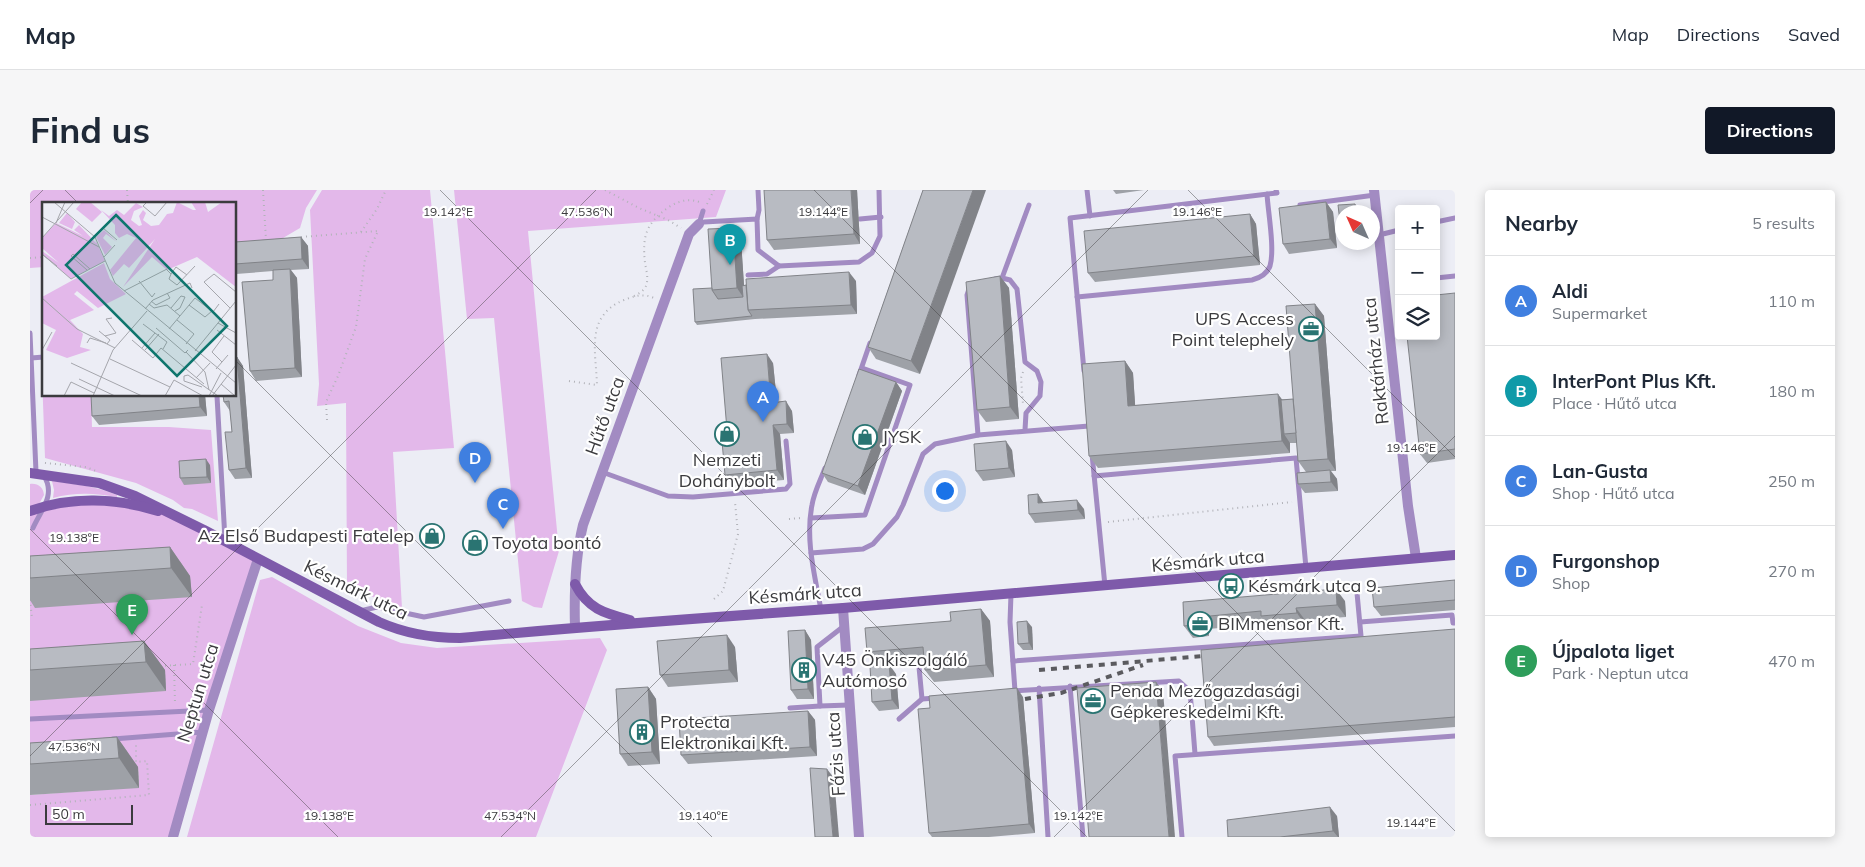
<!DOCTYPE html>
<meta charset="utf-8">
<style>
:root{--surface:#fff;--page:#f6f6f7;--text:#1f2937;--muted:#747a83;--line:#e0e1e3;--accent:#111827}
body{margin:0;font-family:Mulish,sans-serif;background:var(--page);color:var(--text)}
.controls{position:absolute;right:15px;top:15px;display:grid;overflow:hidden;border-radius:5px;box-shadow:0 2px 12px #0003}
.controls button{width:45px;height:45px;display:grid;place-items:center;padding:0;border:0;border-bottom:1px solid var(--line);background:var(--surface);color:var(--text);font:25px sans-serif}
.compass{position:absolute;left:1305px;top:15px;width:45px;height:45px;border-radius:50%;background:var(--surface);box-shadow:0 2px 12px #0003;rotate:315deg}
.scale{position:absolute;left:15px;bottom:12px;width:88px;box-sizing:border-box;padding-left:5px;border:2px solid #3b3b3e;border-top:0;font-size:14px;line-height:18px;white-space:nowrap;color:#3b3b3e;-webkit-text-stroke:4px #fff;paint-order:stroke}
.you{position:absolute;left:914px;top:300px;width:18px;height:18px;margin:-12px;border:4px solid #fff;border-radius:50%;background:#1a73e8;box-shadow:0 0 0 8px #1a73e833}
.badge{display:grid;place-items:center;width:32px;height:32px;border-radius:50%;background:var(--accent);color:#fff;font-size:16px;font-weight:700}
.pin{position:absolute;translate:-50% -41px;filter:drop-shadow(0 1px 2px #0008)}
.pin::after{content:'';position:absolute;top:26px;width:18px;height:15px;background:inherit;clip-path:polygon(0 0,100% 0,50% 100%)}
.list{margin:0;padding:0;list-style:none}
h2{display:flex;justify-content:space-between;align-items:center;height:65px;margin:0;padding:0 20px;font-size:21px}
h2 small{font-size:16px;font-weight:400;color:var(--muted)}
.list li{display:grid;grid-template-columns:32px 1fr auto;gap:15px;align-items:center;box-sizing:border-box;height:90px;padding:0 20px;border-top:1px solid var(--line)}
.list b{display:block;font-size:19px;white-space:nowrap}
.list p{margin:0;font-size:16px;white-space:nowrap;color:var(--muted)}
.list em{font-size:16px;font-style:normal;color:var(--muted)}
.icon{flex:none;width:28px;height:28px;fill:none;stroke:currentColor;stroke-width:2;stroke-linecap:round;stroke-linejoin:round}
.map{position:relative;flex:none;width:1425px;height:647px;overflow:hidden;border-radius:5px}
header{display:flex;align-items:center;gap:30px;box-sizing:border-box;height:70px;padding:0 25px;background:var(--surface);border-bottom:1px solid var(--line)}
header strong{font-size:24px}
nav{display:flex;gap:28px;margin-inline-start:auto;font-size:18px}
.intro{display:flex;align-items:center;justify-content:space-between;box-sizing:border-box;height:120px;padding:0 30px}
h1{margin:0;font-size:35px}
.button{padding:12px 22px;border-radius:5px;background:var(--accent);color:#fff;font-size:18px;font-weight:700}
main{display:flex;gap:30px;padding:0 30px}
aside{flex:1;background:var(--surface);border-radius:5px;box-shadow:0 2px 12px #0003}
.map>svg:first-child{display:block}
</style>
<header>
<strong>Map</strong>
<nav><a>Map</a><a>Directions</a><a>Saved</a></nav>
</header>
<div class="intro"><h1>Find us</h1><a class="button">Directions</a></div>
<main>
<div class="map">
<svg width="1425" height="647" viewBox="0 0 1425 647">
<rect width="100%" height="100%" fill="#ecedf5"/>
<g fill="#e3b8ea">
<path d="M0,0H287L276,18L270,38L253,48L205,55V14H14V77L0,78Z"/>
<path d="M292,0H400L424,258L363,262L372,418L317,397L316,213L287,216L289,194L280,20Z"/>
<path d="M424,0H696L686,27L498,41L529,361L512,418L504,417L492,411L464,128L437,129Z"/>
<path d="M14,180V205H61L62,237H139L181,240L188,331L162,319L154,318L143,310L106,293L15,268L12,185Z"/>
<path d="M22,291C45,294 66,296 87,305V307C65,303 45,302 23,308L24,300Z"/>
<path d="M0,294C8,293 13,297 14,305L9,314L0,317Z"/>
<path d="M53,310L121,319L228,369L143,647H0V605L109,597L108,577L0,584V321Z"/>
<path d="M242,387L328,436L371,453L407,458L570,448L577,460L506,647H157L230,390Z"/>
</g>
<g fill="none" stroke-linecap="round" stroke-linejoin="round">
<g stroke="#b2b3b9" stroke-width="2" stroke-dasharray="1 4" stroke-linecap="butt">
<path d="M97,0L98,14"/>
<path d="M233,0L236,50"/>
<path d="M575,0L609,18L638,30L651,38"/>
<path d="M677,14L684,0"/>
<path d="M331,42L347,19L356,0"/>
<path d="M271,47L348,41"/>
<path d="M0,68L14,67"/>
<path d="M604,106C610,103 616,100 617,92C618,86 616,79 615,73C612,46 616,33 639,17C650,10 660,8 672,13"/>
<path d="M993,182L991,188L993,214"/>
<path d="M539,191L567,195C566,161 555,126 594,110C604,106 613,103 624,108"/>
<path d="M297,230L296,212L308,186L326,137L335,69L348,41"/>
<path d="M15,273L56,277L66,281"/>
<path d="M759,329L771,328"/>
<path d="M1078,332L1262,312"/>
<path d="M684,409L693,401L708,344L705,312"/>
<path d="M0,410L2,428"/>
<path d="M144,475L145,513"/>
<path d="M130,476L163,474L172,415"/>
<path d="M0,615L119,605L117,571L106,572V555"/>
<path d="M0,647L5,646"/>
</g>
<g stroke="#a28bc2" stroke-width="5">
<path d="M1057,0L1060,26"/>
<path d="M1270,15L1345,5"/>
<path d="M727,29L729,20L728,0"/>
<path d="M830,29L851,27"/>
<path d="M1406,32L1425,28"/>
<path d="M669,34L674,32L727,29L728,60L749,76L829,72L842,63L850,46L849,0"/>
<path d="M669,34L673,21"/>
<path d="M1349,45L1369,40"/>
<path d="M718,85L737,84L749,76"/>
<path d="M972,88L999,15"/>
<path d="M1406,88L1425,86"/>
<path d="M965,89L972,88L980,90L987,99L995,172L1007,181L1011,192L1010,206L996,223L995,240"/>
<path d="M939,99L937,105L948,245"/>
<path d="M1047,107L1222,90C1230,88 1237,84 1240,76C1245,59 1238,22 1237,4"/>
<path d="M0,143L6,282"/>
<path d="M1,168L14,167"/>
<path d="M1054,181L1040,28L1247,3L1246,0"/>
<path d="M829,185L840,153"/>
<path d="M187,206L195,350"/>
<path d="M1062,264L1075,396"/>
<path d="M572,282L638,306L663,307L756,299L760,294L756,251"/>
<path d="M1064,286L1266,268L1276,378"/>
<path d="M781,328L835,325L880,195L832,178"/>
<path d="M3,338C11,320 26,305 14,286"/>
<path d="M781,363L833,359L843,354L867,327L873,315L893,264L905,254L948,245L1059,236"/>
<path d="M981,404L980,432L985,501"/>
<path d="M791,420C785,386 775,350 782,315C784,302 791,289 795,278"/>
<path d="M330,421L347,417L394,427L479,411"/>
<path d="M1330,432L1422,425L1423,433H1425"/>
<path d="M814,436L787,457L790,516L819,515"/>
<path d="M983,471L1331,446L1327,403"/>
<path d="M889,477L892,509"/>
<path d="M1040,496L1053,647"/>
<path d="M1009,498L1018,647"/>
<path d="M982,501L1149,491L1160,501L1165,564"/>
<path d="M760,518L790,516"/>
<path d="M0,529L179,520"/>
<path d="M869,529L892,509L906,508"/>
<path d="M83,549L173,542"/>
<path d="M1152,647L1145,566L1425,546"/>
</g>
<g stroke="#a28bc2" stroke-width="10">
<path d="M1344,0L1378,316L1386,368"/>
<path d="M813,418L829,647"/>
<path d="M545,437C544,403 545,368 553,335L659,44L669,34"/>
<path d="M143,647L179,520L228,369"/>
</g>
<g stroke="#7e5aaa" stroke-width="10">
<path d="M0,283L69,293L105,306L174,340L349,432C376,444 401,448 430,448C558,436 685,427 813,418L1425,365"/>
<path d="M0,321C41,306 87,308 128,321"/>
<path d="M545,394C558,419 574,423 600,430"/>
</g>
<g stroke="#5b5b5f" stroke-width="4" stroke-dasharray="6 6" stroke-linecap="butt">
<path d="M1009,480L1186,465"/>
<path d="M995,509L1031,503L1113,475"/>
</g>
</g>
<g fill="#9ea1a7">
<path d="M827,0L830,54L744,60L737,50Z"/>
<path d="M893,0L890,184L846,169L838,157Z"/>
<path d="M1083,0H1114L1086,4Z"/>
<path d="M1296,12L1303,22L1307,58L1259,64L1253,54Z"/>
<path d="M1220,24L1226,34L1230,75L1065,92L1058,83Z"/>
<path d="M703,38L711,50L714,95L826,91L827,124L725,129L667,135L665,132L682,98Z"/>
<path d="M271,47L278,56L279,79L261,80L267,88L272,187L226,191L220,181L243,90V81L206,84L205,82V52Z"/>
<path d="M1315,52H1334L1335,56L1318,57Z"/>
<path d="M970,86L979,98L989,229L956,232L947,220Z"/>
<path d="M1425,103V269L1397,273L1390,264Z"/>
<path d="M1285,114L1294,126L1306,281H1301L1307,289L1308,301L1275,303L1268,294L1276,282L1268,271L1267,253H1260V263L1068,278L1059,266L1095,171L1103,183L1105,215L1263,209Z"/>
<path d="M207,167L213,176L222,288L205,289L199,280L202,242L200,221L194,212Z"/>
<path d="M743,173L747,212L762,221L764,243L750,244L754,290L701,294L695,285L697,240Z"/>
<path d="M866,192L872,201L835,305L798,292L792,283Z"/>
<path d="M61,205H175L177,226L69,235L62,226Z"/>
<path d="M982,260L985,287L953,291L946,281Z"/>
<path d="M180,275L181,293L154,295L150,288Z"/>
<path d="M1008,304L1013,312L1054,319L1055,329L1005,333L999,324Z"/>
<path d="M140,357L160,386L162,407L5,418L0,410V366Z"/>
<path d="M1425,390V420L1351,426L1344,417Z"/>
<path d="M1315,411L1316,427L1275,430V435L1240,438L1237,434L1178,439L1179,446L1163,448L1154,436L1153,412Z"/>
<path d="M951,419L960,431L964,487L904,492L895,480L894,470L845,474L837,462Z"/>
<path d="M1002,437L1003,460H993L988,454Z"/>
<path d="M1425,439V537L1184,556L1178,547Z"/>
<path d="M775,440L781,450L784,509H767L761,500Z"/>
<path d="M114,451L135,480L136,501L0,511V459Z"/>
<path d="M705,457L708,492L638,497L630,485Z"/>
<path d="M866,484L869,519L849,521L842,512Z"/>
<path d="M618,497L626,509L630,574L598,576L590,564Z"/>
<path d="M993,507L1005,643L959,647H902L899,643L900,518Z"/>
<path d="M778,521L785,530L787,566L658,574L651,565Z"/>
<path d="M87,547L108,577L109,598L0,605V553Z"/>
<path d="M1307,626L1309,647H1198Z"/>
</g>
<g fill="#818388">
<path d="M821,0H827L830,54L824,44Z"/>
<path d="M943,0H956L890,184L881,171Z"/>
<path d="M1296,12L1303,22L1307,58L1300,49Z"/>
<path d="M1325,14L1331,22H1326Z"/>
<path d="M1220,24L1226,34L1230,75L1224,66Z"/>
<path d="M703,38L711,50L715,110L707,98Z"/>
<path d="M271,47L278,56L279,79L272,69Z"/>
<path d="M260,79L267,88L272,187L265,178Z"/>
<path d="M819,82L826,91L827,124L821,115Z"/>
<path d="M970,86L979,98L989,229L980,217Z"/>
<path d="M1285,114L1294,126L1306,281L1298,269Z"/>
<path d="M737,164L743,173L748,222L741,213Z"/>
<path d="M207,167L213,176L222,288L216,278Z"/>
<path d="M1095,171L1103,183L1106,228L1098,216Z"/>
<path d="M866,192L872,201L835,305L828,296Z"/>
<path d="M1248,204L1257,216L1254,244L1260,253V263L1252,251Z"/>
<path d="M169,205H175L177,226L170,217Z"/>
<path d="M756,211L762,221L764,243L757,234Z"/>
<path d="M743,235L750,244L754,290L747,280Z"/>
<path d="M976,251L982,260L985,287L979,278Z"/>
<path d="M176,269L180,275L181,293L177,287Z"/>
<path d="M1300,280L1307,289L1308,301L1301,292Z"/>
<path d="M1008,304L1014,314L1008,313Z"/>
<path d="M1047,310L1054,319L1055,329L1048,320Z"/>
<path d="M140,357L160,386L162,407L141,378Z"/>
<path d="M1306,399L1315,411L1316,427L1307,415Z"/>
<path d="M1266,418L1275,430V435L1267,423Z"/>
<path d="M951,419L960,431L964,487L956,475Z"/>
<path d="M1170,427L1178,439L1179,446L1170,434Z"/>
<path d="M997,431L1002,437L1003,460L999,453Z"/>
<path d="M775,440L781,450L784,509L778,499Z"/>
<path d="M697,445L705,457L708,492L699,480Z"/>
<path d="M114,451L135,480L136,501L116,472Z"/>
<path d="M859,474L866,484L869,519L862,510Z"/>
<path d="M1126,492L1133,501L1145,647H1139Z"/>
<path d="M618,497L626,509L630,574L622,562Z"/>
<path d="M987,498L993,507L1005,643L999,634Z"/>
<path d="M778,521L785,530L787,566L780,557Z"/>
<path d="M87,547L108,577L109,598L89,568Z"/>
<path d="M797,579L804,588L809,647H803Z"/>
<path d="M1300,617L1307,626L1309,647H1308L1303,641Z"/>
</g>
<g fill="#b8bbc2" stroke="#818388">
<path d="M734,0H821L824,44L737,50Z"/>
<path d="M893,0H943L881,171L838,157Z"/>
<path d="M1296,12L1300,49L1253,54L1249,18Z"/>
<path d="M1325,14L1326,22H1312V48L1308,15Z"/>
<path d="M1220,24L1224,66L1058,83L1054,41Z"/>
<path d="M703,38L707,98L682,100L678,39Z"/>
<path d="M271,47L272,69L205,74V52Z"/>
<path d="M260,79L265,178L220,181L212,92L243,90V80Z"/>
<path d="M819,82L821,115L718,120L716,89Z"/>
<path d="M970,86L980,217L947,220L936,92Z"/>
<path d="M716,95L718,120L722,126L665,132L663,99L682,98V100L688,109L713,107L712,96Z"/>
<path d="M1425,103V259L1390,264L1377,146H1406V105Z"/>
<path d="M1285,114L1298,269L1268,271L1256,116Z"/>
<path d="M737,164L741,213L756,211L757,234L743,235L747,280L695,285L691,240H697L691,168Z"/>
<path d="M205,167H207L216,278L199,280L195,242H202L199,211L194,212L193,205H205Z"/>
<path d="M1095,171L1098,216L1248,204L1252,251L1059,266L1052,174Z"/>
<path d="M829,179L866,192L828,296L792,283Z"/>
<path d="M61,205H169L170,217L62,226Z"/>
<path d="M1263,209L1266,243L1254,244L1251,210Z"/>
<path d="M976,251L979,278L946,281L944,254Z"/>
<path d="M176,269L177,287L150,288L149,271Z"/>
<path d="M1300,280L1301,292L1268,294L1267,283Z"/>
<path d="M1008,304V313L1047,310L1048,320L999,324L998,305Z"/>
<path d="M140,357L141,378L0,388V366Z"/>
<path d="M1425,390V410L1344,417L1342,398Z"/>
<path d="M1306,399L1307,415L1266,418L1267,423L1231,426V421L1170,427V434L1154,436L1153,412Z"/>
<path d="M951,419L956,475L895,480L893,457L837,462L835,438L921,431L920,422Z"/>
<path d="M997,431L999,453L988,454L987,432Z"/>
<path d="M1425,439V527L1178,547L1171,460Z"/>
<path d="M775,440L778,499L761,500L758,441Z"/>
<path d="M697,445L699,480L630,485L627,451Z"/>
<path d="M114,451L116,472L0,480V459Z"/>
<path d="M859,474L862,510L842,512L840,476Z"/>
<path d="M1126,492L1139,647H1059L1047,498Z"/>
<path d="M618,497L622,562L590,564L586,499Z"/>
<path d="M987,498L999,634L899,643L888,519L900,518L899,506Z"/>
<path d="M778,521L780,557L651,565L649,529Z"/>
<path d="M87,547L89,568L0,574V553Z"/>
<path d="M780,578L797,579L803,647H785Z"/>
<path d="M1300,617L1303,641L1250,647H1198L1197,630Z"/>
</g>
<path fill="none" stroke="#3b3b3e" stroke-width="1" stroke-opacity="0.45" d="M35,0L49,14M410,0L1057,647M784,0L1425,641M1158,0L1425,267M0,13L13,0M205,170L682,647M0,339L308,647M0,566L566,0M471,647L1118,0M1024,647L1425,246"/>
<defs>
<symbol id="office-ring" viewBox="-11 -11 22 22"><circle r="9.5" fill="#fff" stroke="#2a7472" stroke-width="1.5"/><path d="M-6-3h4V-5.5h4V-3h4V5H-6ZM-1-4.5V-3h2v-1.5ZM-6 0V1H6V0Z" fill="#2a7472"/></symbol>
<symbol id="shop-ring" viewBox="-11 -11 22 22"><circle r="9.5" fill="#fff" stroke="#2a7472" stroke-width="1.5"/><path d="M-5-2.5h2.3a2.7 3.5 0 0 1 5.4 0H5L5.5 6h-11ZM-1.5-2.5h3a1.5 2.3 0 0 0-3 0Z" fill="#2a7472"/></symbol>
<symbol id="bus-ring" viewBox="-11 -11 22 22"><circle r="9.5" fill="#fff" stroke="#2a7472" stroke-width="1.5"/><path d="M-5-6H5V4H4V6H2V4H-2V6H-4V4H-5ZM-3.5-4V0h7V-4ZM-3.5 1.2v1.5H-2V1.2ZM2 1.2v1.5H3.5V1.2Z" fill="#2a7472"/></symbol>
<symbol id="building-ring" viewBox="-11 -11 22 22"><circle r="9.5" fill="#fff" stroke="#2a7472" stroke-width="1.5"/><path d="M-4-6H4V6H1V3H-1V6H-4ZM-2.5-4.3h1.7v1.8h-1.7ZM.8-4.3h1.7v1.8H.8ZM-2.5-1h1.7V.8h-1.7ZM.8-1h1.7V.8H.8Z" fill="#2a7472"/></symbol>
</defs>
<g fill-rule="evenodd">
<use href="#office-ring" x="1267" y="125" width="28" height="28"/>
<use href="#shop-ring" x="683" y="230" width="28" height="28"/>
<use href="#shop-ring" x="821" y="233" width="28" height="28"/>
<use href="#shop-ring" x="388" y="332" width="28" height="28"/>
<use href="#shop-ring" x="431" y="339" width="28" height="28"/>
<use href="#bus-ring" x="1187" y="382" width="28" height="28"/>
<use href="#office-ring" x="1156" y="420" width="28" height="28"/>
<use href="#building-ring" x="760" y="466" width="28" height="28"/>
<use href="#office-ring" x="1049" y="497" width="28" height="28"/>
<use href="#building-ring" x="598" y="528" width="28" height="28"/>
</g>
<g text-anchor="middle" stroke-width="4.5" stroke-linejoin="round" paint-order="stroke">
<g font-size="18" fill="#3b3b3e" stroke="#fff" text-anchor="start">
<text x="1264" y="135" text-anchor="end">UPS Access<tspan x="1264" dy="21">Point telephely</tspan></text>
<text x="852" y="253">JYSK</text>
<text x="697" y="276" text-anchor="middle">Nemzeti<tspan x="697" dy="21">Dohánybolt</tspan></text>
<text x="384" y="352" text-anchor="end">Az Első Budapesti Fatelep</text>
<text x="462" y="359">Toyota bontó</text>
<text x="1218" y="402">Késmárk utca 9.</text>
<text x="1188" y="440">BIMmensor Kft.</text>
<text x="792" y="476">V45 Önkiszolgáló<tspan x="792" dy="21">Autómosó</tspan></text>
<text x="1080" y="507">Penda Mezőgazdasági<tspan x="1080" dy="21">Gépkereskedelmi Kft.</tspan></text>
<text x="630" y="538">Protecta<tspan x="630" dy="21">Elektronikai Kft.</tspan></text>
</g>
<g font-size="18" fill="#3b3b3e" stroke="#fff">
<text transform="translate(1346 171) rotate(-96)" y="6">Raktárház utca</text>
<text transform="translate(575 226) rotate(-70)" y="6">Hűtő utca</text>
<text transform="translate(1178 371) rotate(-5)" y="6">Késmárk utca</text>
<text transform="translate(326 400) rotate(26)" y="6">Késmárk utca</text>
<text transform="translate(775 404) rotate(-4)" y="6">Késmárk utca</text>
<text transform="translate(168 503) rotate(-73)" y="6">Neptun utca</text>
<text transform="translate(806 564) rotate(-94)" y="6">Fázis utca</text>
</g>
</g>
<g transform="translate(12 12)">
<rect width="194" height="194" fill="#ecedf5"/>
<path d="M40,0H48L60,10L50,20L34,7ZM135,0L151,8H154L149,0H163L166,10L180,0H194V85L155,55L125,68L110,55L81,85L113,37L87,66L82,62L71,74L68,68L94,36L85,32L77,36L73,31V23L59,8L67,14L75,8L82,13L94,1L101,5L92,9L89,18L97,24L100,23L97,14L101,8L104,11L101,18L109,24L117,23L125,12L131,11ZM25,11L33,20L30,27L17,21ZM14,21L41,34L32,28L37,23L54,41L53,37L63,59L29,77L0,52V49L17,61L0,46V36ZM62,28L75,40L64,32L61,36L70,45L63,53L54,35ZM62,61L68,77L84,92L56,106L35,89L32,92L52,108L28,118L41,132L38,145L49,148L25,156L4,148L14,128L0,121V95Z" fill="#e3b8ea"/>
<path fill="none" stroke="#a5a6ac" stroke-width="1" d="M12,0L53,35L73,81L194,181M105,0L101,4L113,14L125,0M0,15L57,45M14,21L23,0M61,26L75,38M53,35L67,20M0,36L32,0M0,52L29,77L63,59M1,53L15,64M62,55L73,43M124,67L129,72L127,77L135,83L153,64M45,68L29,54L31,52L48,67M129,72L134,65L145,73M97,79L110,95L113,91M82,89L125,67M0,96L35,127L73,146M109,99L114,103L128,96L125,91M107,102L112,106L125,103L138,114M147,103L163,115L170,109M129,106L139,94L143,95L138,106L133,109M188,106L162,80L172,72L194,90M103,107L111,98L148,81L150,86M135,118L152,132L144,142M176,121L194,131M101,122L125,140L121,147M114,126L143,151L146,148M127,127L153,96L171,110L177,102M175,128L194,143M57,129L68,138L65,142M63,134L74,131L64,117L70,116M90,138L111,156L119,146L162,182M45,141L48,136L64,141M100,146L113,131M0,148L10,130M103,148L117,132M153,149L194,99M144,150L163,170L167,188M68,157L128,185M180,160L170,150L182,134M29,161L100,194M174,167L186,153M154,176L168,161M37,177L73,194M179,182L193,194M160,185L142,179V174L146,173L176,194M22,194L29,180L52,191M51,194L71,148L105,109M123,194L132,178L161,194M167,194L179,171M170,194L194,163"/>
<path fill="#0f766e" fill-opacity="0.15" stroke="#0f766e" stroke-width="2.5" d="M74,13L185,124L135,174L24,63Z"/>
<rect width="194" height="194" fill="none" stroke="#3b3b3e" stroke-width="2.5"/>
</g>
<g font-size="12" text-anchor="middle" fill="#3b3b3e" stroke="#fff" stroke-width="4.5" stroke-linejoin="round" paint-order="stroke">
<text x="418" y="26">19.142°E</text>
<text x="557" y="26">47.536°N</text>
<text x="793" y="26">19.144°E</text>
<text x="1167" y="26">19.146°E</text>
<text x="1381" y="262">19.146°E</text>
<text x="44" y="352">19.138°E</text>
<text x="44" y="561">47.536°N</text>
<text x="299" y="630">19.138°E</text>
<text x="480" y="630">47.534°N</text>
<text x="673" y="630">19.140°E</text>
<text x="1048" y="630">19.142°E</text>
<text x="1381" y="637">19.144°E</text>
</g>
</svg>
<div class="controls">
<button>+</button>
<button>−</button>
<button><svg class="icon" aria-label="layers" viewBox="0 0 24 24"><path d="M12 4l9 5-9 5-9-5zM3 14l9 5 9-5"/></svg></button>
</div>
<svg class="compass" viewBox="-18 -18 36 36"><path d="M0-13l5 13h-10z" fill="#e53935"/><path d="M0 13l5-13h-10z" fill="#747a83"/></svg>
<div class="scale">50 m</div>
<div class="you"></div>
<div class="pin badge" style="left:733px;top:232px;background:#3f7fe0">A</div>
<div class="pin badge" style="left:700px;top:75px;background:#0f9aa8">B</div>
<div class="pin badge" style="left:473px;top:339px;background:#3f7fe0">C</div>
<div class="pin badge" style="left:445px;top:293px;background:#3f7fe0">D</div>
<div class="pin badge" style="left:102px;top:445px;background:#2e9e5b">E</div>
</div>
<aside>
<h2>Nearby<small>5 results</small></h2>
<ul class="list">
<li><span class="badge" style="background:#3f7fe0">A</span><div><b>Aldi</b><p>Supermarket</p></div><em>110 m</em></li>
<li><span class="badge" style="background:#0f9aa8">B</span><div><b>InterPont Plus Kft.</b><p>Place · Hűtő utca</p></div><em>180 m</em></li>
<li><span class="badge" style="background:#3f7fe0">C</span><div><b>Lan-Gusta</b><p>Shop · Hűtő utca</p></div><em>250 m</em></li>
<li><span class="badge" style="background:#3f7fe0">D</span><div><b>Furgonshop</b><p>Shop</p></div><em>270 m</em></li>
<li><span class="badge" style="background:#2e9e5b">E</span><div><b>Újpalota liget</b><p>Park · Neptun utca</p></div><em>470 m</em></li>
</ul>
</aside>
</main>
